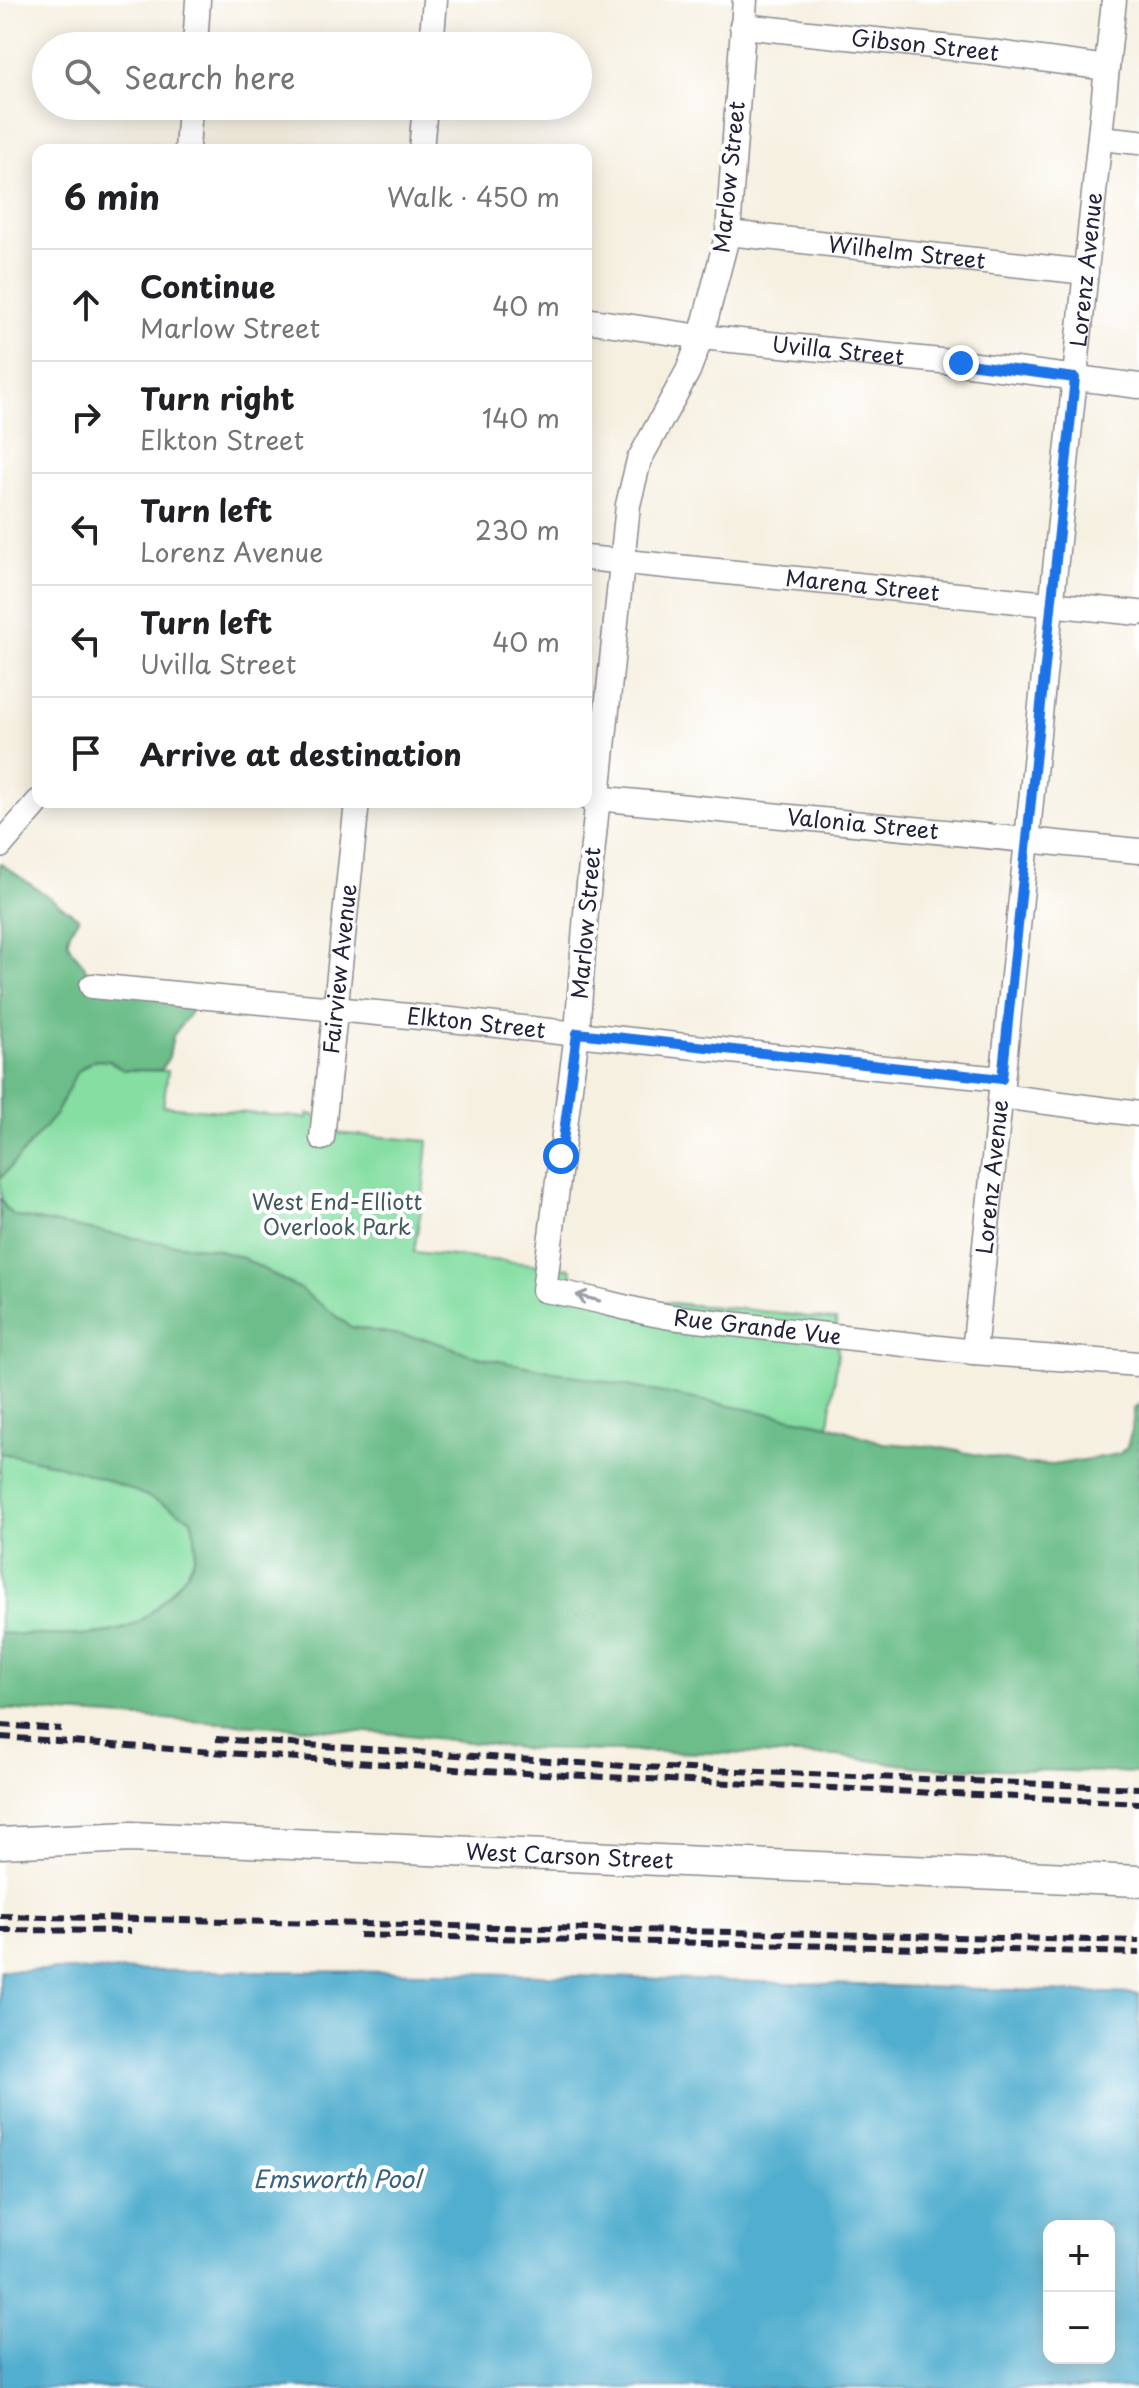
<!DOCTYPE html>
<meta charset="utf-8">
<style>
:root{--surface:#fff;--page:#f2f2f2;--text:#202124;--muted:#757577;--line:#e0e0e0}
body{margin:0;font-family:"Playpen Sans",sans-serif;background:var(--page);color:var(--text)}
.controls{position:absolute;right:24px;bottom:24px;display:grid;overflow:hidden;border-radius:16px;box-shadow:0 4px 20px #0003}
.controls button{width:72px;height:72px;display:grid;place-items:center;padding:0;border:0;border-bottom:2px solid var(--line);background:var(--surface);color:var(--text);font:40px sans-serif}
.stop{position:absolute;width:24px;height:24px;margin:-18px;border:6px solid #1a73e8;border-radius:50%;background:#fff}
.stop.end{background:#1a73e8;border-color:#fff;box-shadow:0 2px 8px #0008}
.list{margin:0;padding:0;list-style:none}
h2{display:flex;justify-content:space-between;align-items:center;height:104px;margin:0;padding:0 32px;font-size:34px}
h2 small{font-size:26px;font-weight:400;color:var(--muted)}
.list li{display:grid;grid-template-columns:52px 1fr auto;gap:24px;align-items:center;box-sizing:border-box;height:112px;padding:0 32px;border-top:2px solid var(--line)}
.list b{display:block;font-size:30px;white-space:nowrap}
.list p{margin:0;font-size:26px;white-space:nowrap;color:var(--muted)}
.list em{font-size:26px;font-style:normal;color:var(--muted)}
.icon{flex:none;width:44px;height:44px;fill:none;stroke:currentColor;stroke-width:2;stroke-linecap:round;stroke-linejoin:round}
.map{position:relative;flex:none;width:1139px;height:2388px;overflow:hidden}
.search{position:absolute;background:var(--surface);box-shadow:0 4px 20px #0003;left:32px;top:32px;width:560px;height:88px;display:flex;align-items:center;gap:20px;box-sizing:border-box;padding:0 28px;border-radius:44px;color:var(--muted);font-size:30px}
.panel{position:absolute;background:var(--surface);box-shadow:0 4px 20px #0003;left:32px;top:144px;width:560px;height:664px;border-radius:16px}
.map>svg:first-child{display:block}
</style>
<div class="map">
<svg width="1139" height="2388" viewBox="0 0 1139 2388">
<rect width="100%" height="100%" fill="#fff"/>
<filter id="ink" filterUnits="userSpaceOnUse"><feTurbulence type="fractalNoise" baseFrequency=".0125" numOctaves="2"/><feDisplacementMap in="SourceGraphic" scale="16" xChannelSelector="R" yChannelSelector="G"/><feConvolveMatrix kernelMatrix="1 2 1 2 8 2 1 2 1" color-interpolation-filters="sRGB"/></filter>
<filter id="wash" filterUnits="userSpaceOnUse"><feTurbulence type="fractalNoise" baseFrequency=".006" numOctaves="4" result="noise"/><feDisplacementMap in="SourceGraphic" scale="32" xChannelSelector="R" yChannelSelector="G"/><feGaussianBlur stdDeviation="1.8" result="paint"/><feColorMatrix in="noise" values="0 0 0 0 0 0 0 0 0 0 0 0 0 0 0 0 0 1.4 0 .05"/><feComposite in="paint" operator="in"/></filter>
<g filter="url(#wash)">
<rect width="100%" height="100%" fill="#f6f0e1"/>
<g fill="#86dea3" stroke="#54806f" stroke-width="2">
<path d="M94,1060L110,1061L123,1070L168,1071L163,1106L307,1118L308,1114L314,1115L334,1133L428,1141L423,1197L414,1252L570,1268L575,1282C601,1301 697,1305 732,1308C767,1311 801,1317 836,1320L838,1353L829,1425L478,1357L430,1340L351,1327L300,1289L243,1258L213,1249L155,1242L15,1216C0,1207 0,1195 0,1179L56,1114L76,1073Z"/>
<path d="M0,1453C64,1463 135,1486 191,1519C200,1549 197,1563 176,1586C164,1601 152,1614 135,1624C106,1640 34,1635 0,1633Z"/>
</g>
<g fill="#6cbd89" stroke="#477062" stroke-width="2">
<path d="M0,863L79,918C51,953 85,950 88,978L182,1000L190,1008V1013L173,1036L169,1057L161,1070H123L110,1061L94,1060L85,1065L76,1073L56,1114L0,1179Z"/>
<path d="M0,1198L6,1209L15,1216L155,1242L213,1249L243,1258L300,1289L351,1327L430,1340L478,1357L829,1425L883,1443L937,1447L1025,1464L1053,1465L1119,1454L1127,1447L1132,1430L1134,1408L1139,1404V1773L922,1767L837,1756L528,1749L398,1734L0,1709V1633C34,1635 106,1640 135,1624C152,1614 164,1601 176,1586C197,1564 200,1549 191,1519C135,1486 64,1463 0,1453Z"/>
</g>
<path fill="#51aecf" stroke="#3a6885" stroke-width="2" fill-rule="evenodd" d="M0,1970L448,1972L1139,1994V2388H0ZM1049,2226H1109V2358H1049Z"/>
</g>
<g filter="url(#ink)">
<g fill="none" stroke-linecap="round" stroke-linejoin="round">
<defs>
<g id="minor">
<path id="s1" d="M745,0L728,233L701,337L688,371L639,460L628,505L586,913L577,1033L544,1290C587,1296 628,1310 671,1317L974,1352L1139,1364"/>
<path id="s2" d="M742,26L990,52L1107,68"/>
<path d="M195,46L198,0"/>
<path d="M431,46L435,0"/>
<path d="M1100,138L1139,142"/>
<path d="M187,150L190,106"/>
<path d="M421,150L425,106"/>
<path id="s3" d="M728,233L1086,272"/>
<path id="s4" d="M586,320L701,337L961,363L1139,386"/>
<path id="s5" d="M586,558L1139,613"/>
<path id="s6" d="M586,797L1139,851"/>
<path d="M0,846L38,802"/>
<path id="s7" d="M92,986L451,1020L875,1067L1002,1079"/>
<path d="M1001,1096L1139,1114"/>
<path id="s8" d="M322,1138L357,802"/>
<path id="s9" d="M974,1352L1114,0"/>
</g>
<g id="major">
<path id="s10" d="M0,1843L131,1837L1139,1881"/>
</g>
</defs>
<use href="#minor" stroke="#8c898e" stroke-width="27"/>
<use href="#major" stroke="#8c898e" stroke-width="33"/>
<use href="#minor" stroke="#fff" stroke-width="24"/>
<use href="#major" stroke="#fff" stroke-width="30"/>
<g stroke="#22223b" stroke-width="6" stroke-dasharray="12 6" stroke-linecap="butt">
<path d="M0,1725L61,1729"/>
<path d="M0,1737L484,1771L1139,1803"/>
<path d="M216,1739L640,1767L1139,1788"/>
<path d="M0,1916L1139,1941"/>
<path d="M0,1930L131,1931"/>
<path d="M359,1935L1139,1953"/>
</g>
</g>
<defs><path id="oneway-shaft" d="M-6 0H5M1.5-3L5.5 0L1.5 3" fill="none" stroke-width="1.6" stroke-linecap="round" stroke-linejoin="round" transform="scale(2)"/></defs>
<use stroke="#9c9ca7" href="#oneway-shaft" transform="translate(588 1298) rotate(-166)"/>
</g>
<g fill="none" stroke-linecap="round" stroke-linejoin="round" filter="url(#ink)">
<path stroke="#1a73e8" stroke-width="10" d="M561,1156L577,1033L1002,1079L1075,378L961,363"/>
</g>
<g text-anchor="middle" stroke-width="8" stroke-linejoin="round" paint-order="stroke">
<g font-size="22" fill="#22223b" stroke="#fff">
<text dy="8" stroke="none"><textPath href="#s2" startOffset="184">Gibson Street</textPath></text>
<text transform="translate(729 177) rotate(-84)" y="8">Marlow Street</text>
<text dy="8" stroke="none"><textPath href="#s3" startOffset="180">Wilhelm Street</textPath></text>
<text dy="8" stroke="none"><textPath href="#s9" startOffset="1088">Lorenz Avenue</textPath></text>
<text dy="8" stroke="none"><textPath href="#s4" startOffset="254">Uvilla Street</textPath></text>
<text dy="8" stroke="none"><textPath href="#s5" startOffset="278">Marena Street</textPath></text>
<text dy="8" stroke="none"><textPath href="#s6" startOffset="278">Valonia Street</textPath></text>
<text transform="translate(586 923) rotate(-85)" y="8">Marlow Street</text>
<text dy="8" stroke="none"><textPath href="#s8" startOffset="170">Fairview Avenue</textPath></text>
<text dy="8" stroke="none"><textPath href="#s7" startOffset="386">Elkton Street</textPath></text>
<text dy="8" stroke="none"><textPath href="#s9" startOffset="176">Lorenz Avenue</textPath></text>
<text dy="8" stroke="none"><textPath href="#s1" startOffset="1532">Rue Grande Vue</textPath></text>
<text dy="8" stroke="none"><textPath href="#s10" startOffset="570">West Carson Street</textPath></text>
</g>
<g font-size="22" fill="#405a5a" stroke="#fff">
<text x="337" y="1210">West End-Elliott<tspan x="337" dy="25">Overlook Park</tspan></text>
</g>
<g font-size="24" font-style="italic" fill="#37617e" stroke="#fff">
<text x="337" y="2188">Emsworth Pool</text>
</g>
</g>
</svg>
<div class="controls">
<button>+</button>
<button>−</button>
</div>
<div class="stop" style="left:561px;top:1156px"></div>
<div class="stop end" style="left:961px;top:363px"></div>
<div class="search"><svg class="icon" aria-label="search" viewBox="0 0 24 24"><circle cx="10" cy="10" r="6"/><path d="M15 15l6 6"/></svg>Search here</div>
<section class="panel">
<h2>6 min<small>Walk · 450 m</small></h2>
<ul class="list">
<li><svg class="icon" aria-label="ahead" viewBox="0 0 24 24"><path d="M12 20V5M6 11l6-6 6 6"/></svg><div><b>Continue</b><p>Marlow Street</p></div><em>40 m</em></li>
<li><svg class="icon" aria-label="right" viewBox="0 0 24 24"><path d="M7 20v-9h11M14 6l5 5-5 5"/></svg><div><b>Turn right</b><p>Elkton Street</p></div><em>140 m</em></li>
<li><svg class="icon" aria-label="left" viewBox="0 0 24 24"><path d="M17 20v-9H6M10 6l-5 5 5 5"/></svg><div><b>Turn left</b><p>Lorenz Avenue</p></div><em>230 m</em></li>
<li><svg class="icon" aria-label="left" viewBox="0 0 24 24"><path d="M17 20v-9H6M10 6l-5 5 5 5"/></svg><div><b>Turn left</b><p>Uvilla Street</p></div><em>40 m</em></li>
<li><svg class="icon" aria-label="arrive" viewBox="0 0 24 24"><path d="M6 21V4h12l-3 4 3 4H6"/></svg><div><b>Arrive at destination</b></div></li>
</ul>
</section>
</div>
